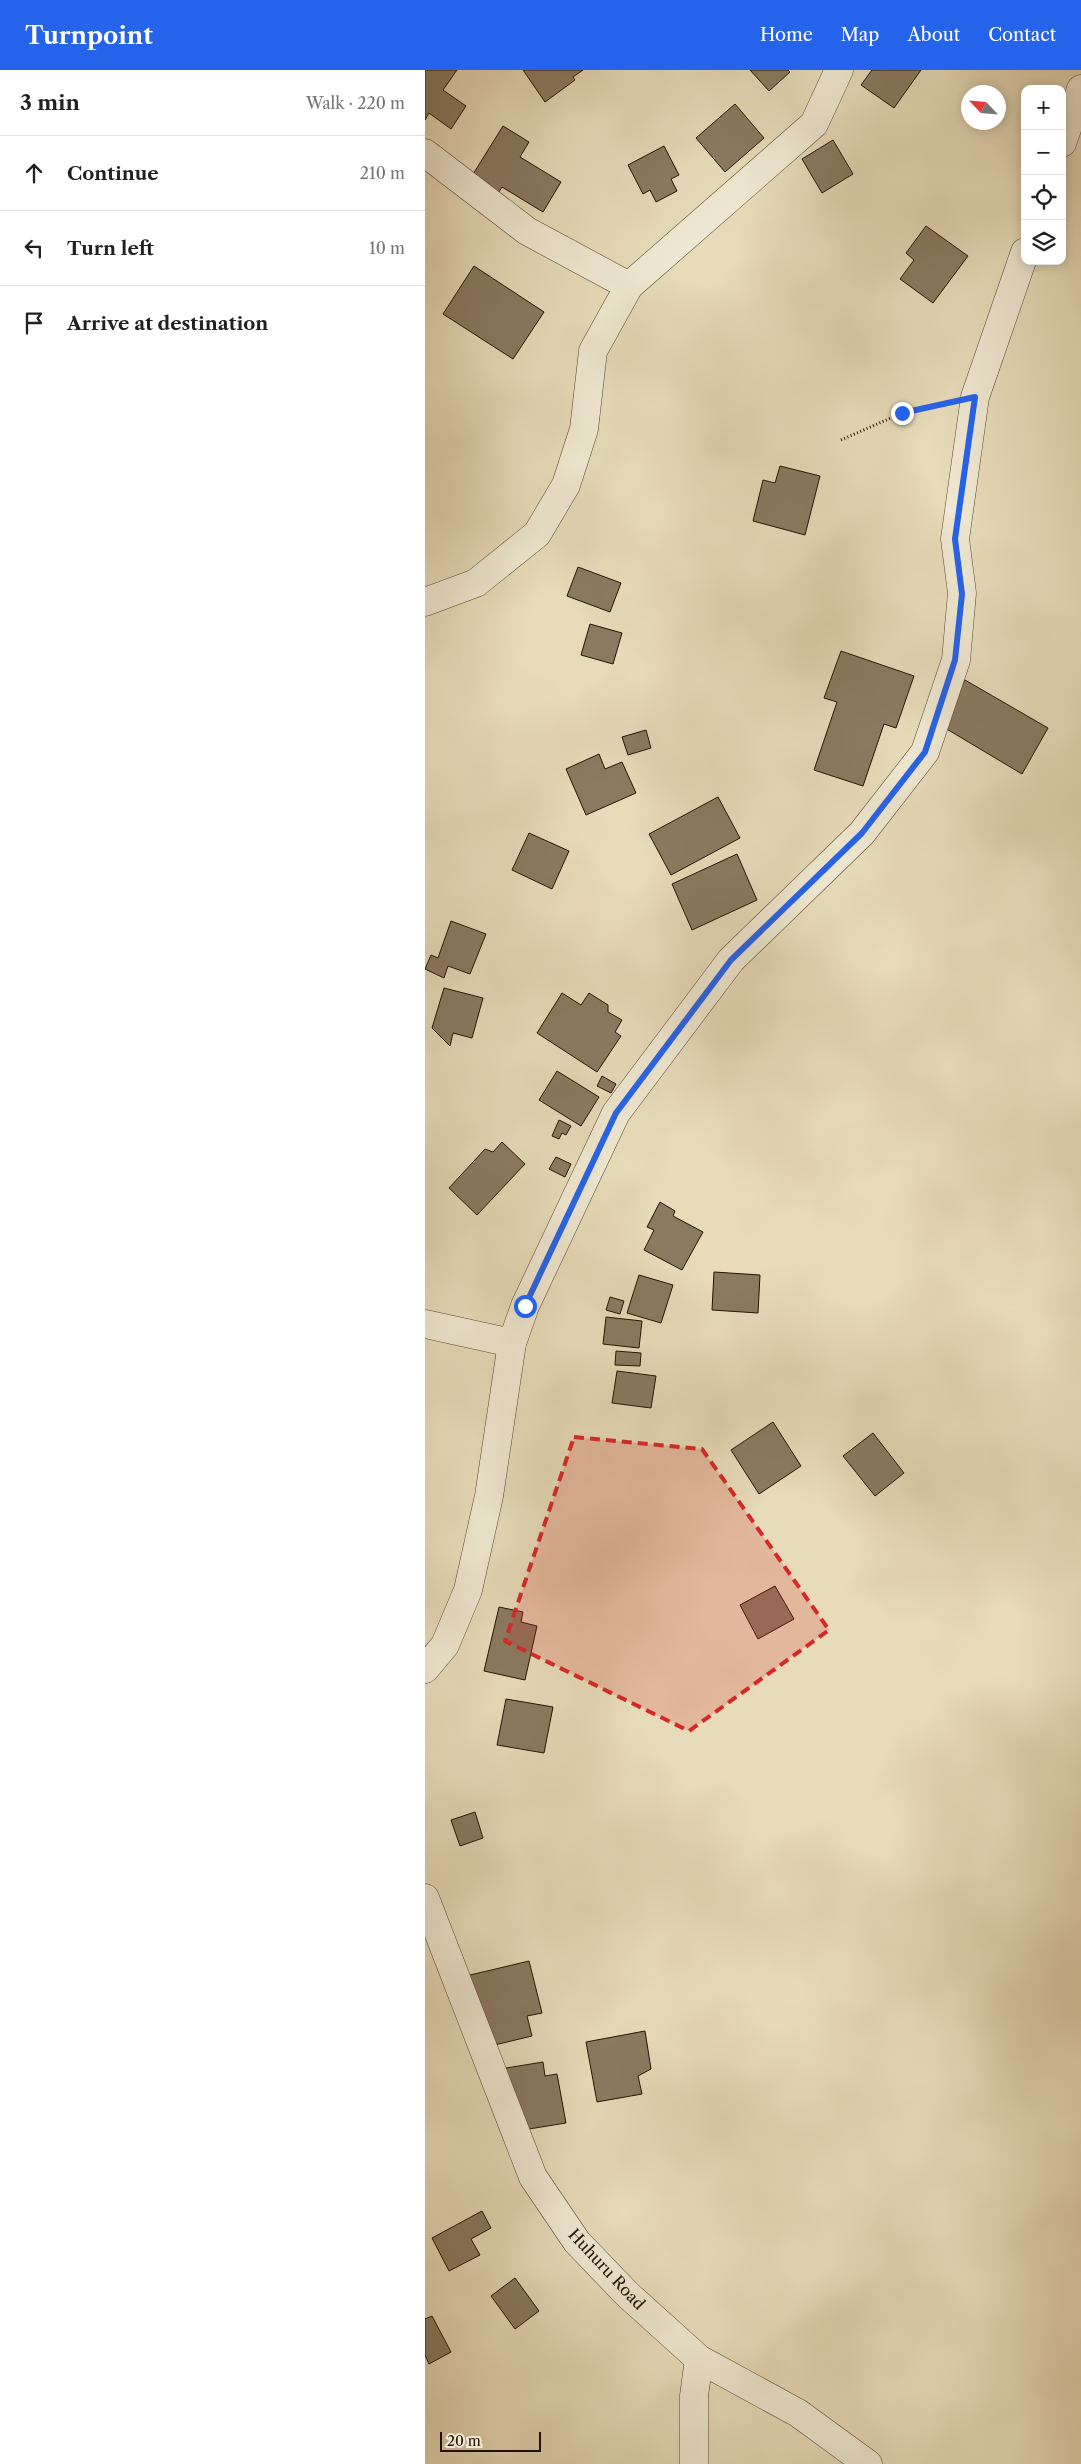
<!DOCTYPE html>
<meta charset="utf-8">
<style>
:root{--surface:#fff;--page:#f6f6f6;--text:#202124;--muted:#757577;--line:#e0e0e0;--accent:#2563eb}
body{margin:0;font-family:"Libre Caslon Text",serif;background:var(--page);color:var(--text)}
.controls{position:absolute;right:15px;top:15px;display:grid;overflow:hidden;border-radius:10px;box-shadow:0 2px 12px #0003}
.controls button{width:45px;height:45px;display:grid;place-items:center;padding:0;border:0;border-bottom:1px solid var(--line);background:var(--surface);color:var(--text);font:25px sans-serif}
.compass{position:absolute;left:536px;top:15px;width:45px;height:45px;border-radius:50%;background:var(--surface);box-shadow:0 2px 12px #0003;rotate:296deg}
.scale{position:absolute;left:15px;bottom:12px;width:101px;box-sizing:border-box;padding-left:5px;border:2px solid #251101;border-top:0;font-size:14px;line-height:18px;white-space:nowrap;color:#251101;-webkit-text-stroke:4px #efe8d2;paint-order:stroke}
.stop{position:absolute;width:15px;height:15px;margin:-11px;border:4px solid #2563eb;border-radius:50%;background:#fff}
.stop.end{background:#2563eb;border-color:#fff;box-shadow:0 1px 5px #0008}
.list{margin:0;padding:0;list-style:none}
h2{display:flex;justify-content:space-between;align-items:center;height:65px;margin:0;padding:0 20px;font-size:21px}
h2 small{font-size:16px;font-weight:400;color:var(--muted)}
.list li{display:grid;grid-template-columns:32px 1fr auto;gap:15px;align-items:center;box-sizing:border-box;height:75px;padding:0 20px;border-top:1px solid var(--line)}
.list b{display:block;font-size:19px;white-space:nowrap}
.list em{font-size:16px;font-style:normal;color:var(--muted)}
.icon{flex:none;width:28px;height:28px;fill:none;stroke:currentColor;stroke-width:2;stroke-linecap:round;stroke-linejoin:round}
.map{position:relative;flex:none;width:656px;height:2394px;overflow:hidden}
header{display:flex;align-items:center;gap:30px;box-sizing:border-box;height:70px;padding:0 25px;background:var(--accent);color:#fff}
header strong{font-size:24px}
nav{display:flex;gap:28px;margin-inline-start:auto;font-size:18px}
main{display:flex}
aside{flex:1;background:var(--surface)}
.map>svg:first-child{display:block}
</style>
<header>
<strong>Turnpoint</strong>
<nav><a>Home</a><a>Map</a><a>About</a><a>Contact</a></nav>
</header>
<main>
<aside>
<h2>3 min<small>Walk · 220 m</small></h2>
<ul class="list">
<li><svg class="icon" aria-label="ahead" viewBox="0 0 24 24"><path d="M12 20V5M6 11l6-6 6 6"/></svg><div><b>Continue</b></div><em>210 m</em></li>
<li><svg class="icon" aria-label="left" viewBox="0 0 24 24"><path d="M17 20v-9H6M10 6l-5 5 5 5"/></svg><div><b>Turn left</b></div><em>10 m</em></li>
<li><svg class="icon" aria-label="arrive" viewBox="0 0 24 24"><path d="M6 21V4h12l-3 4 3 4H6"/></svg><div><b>Arrive at destination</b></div></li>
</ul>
</aside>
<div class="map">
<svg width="656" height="2394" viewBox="0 0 656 2394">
<rect width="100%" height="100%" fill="#e7dbb9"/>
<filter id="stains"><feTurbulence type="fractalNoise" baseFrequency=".004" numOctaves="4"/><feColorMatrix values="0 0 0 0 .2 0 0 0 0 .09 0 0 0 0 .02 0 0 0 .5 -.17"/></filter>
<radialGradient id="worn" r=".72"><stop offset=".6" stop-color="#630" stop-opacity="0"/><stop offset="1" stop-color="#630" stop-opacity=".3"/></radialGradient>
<g fill="#8a7a61" stroke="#251101">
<path d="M0,0H32L18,20L41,36L26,59L4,43L0,50Z"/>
<path d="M98,0H158L148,7L150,10L120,32Z"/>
<path d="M325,0H363L365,2L344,21Z"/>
<path d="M447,0H496L469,38L436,15Z"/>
<path d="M310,34L339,68L300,102L271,68Z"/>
<path d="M78,56L104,72L95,87L136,112L118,142L77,117L72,125L45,109Z"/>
<path d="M408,70L428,104L397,123L377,89Z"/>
<path d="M239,76L254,105L246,109L252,121L231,132L225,120L218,124L203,95Z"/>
<path d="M501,156L543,186L508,233L475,209L489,190L481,183Z"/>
<path d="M49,196L119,242L88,289L18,244Z"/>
<path d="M355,396L395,406L380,465L328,451L338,410L350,413Z"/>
<path d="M153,497L196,513L185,542L142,526Z"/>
<path d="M165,554L197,563L188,594L156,585Z"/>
<path d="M416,581L489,606L471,658L459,654L438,716L389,700L412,632L399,628Z"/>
<path d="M540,610L623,658L597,704L515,655Z"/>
<path d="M221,660L226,678L203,685L197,667Z"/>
<path d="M174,684L180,699L197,692L211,723L161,745L141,699Z"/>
<path d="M293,727L315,768L246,805L224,764Z"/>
<path d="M104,763L144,781L127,819L87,800Z"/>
<path d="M312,784L332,830L267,860L247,814Z"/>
<path d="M26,851L61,864L45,904L23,896L19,908L0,899L6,885L13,888Z"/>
<path d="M19,918L58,928L47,968L28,963L25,976L7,958Z"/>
<path d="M137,923L156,935L164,923L183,935V942L197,950L190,962L196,966L172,1002L112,963Z"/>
<path d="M132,1001L174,1027L156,1056L114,1030Z"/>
<path d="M177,1006L191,1014L186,1023L172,1016Z"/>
<path d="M134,1050L146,1056L141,1065L137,1063L134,1069L127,1066Z"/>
<path d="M77,1072L100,1094L52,1145L24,1118L60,1079L68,1082Z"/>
<path d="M131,1087L146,1094L140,1107L124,1099Z"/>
<path d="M235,1132L250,1141L248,1146L278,1162L257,1200L219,1180L229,1160L222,1157Z"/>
<path d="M289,1202L335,1205L333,1243L287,1240Z"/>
<path d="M214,1205L248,1215L236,1253L202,1243Z"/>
<path d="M185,1227L199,1231L195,1244L181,1240Z"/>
<path d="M181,1247L217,1251L214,1278L178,1274Z"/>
<path d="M191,1281L216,1283L215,1296L190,1295Z"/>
<path d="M192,1301L231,1306L226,1338L187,1333Z"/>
<path d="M348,1352L376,1396L334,1424L306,1380Z"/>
<path d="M448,1363L479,1403L450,1426L418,1386Z"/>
<path d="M350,1516L369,1549L333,1569L315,1535Z"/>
<path d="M74,1537L98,1542L96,1552L112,1556L100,1610L59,1601Z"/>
<path d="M81,1629L128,1637L119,1683L72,1675Z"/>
<path d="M50,1742L58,1768L35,1776L26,1750Z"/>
<path d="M104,1891L117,1943L102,1946L107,1966L57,1978L41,1906Z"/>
<path d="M220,1961L226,1999L213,2006L217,2024L172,2032L161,1972Z"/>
<path d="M118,1992L120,2006L132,2004L141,2053L79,2063L69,2000Z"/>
<path d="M57,2141L66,2158L46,2169L55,2185L24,2201L7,2168Z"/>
<path d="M90,2208L114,2241L90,2259L66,2226Z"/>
<path d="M7,2246L26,2282L4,2294L0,2285V2249Z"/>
</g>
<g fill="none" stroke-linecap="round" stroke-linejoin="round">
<defs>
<g id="minor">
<path d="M637,73L656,19"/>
<path d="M0,83L102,161L204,216L389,54L414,0"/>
<path d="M0,532L51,513L112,464L141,415L159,359L168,281L204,216"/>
<path d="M0,1254L87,1273"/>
<path d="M0,1599L20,1575L43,1520L64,1426L87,1273L100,1236L191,1043L306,890L437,763L500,682L531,590L537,523L530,469L550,327L600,182"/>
<path d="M0,1828L108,2107L152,2172L202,2224L274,2289L373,2343L443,2394"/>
<path d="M269,2394V2326L274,2289"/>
</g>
</defs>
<use href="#minor" stroke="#56442f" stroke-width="29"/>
<path stroke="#251101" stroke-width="3" stroke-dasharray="1 2.5" stroke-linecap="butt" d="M416,370L477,343L518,334"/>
<use href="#minor" stroke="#efe8d2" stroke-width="28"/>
</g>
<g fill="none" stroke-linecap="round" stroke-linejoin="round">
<path stroke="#2563eb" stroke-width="6" d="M100,1236L191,1043L306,890L437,763L500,682L530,590L537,524L530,469L550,327L477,343"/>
</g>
<path fill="#d62828" fill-opacity="0.2" stroke="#d62828" stroke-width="4" stroke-dasharray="10 6" stroke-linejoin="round" d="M149,1367L277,1379L404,1560L264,1661L80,1571Z"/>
<g text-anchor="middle" stroke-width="4" stroke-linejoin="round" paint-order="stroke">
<g font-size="16" fill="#251101" stroke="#efe8d2">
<text transform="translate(182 2199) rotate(47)" y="6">Huhuru Road</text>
</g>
</g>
<rect width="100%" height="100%" filter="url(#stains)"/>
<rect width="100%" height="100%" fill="url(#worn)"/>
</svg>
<div class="controls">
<button>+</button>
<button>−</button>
<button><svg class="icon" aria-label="locate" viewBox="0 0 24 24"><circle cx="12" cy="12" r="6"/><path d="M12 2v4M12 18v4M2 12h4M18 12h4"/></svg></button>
<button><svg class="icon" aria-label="layers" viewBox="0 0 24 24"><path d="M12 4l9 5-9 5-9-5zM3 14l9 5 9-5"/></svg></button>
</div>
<svg class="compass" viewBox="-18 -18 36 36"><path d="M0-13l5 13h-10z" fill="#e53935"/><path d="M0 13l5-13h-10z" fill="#757577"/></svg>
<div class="scale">20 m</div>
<div class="stop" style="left:100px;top:1236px"></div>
<div class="stop end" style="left:477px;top:343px"></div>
</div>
</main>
